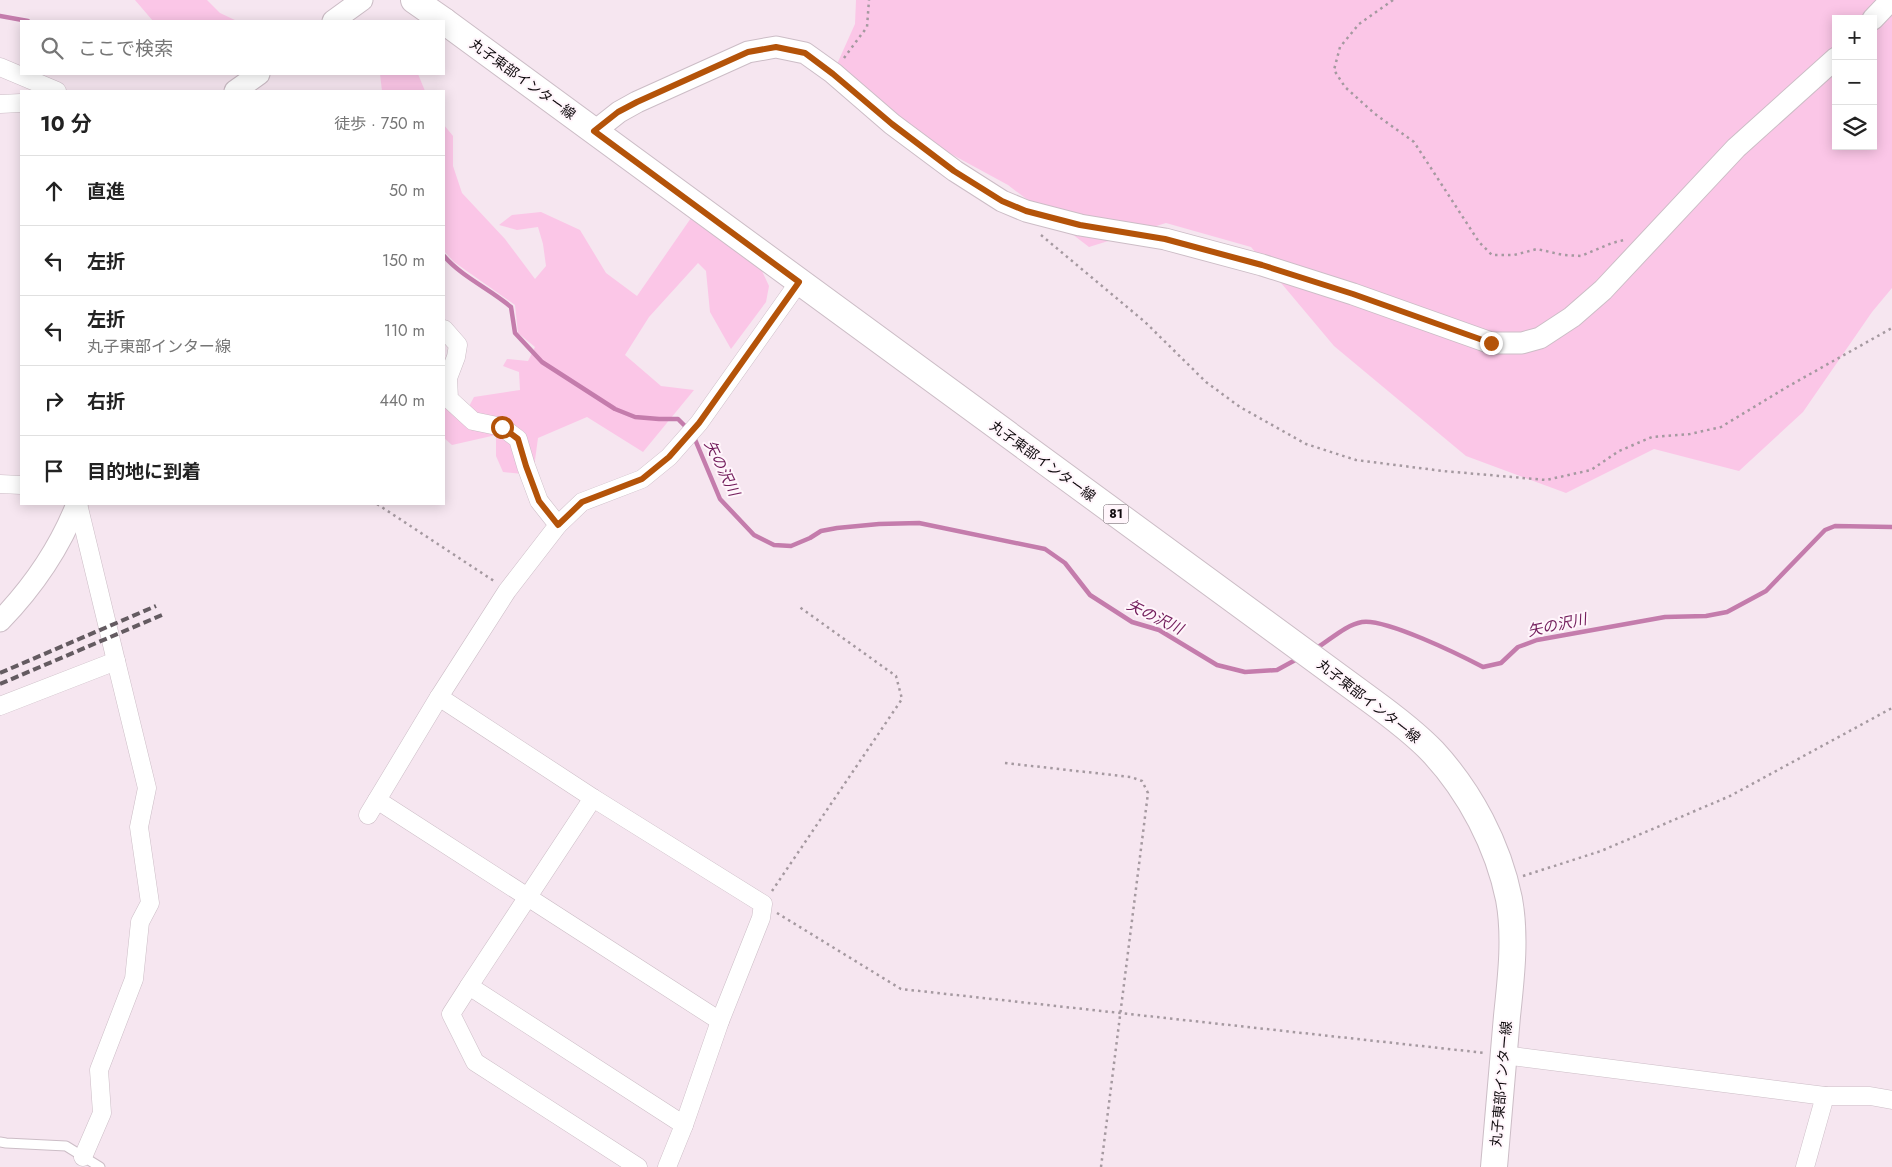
<!DOCTYPE html>
<html lang="ja">
<meta charset="utf-8">
<style>
:root{--surface:#fff;--page:#f2f2f2;--text:#222;--muted:#767676;--line:#e0e0e0}
body{margin:0;font-family:Jost,"Noto Sans JP",sans-serif;background:var(--page);color:var(--text)}
.controls{position:absolute;right:15px;top:15px;display:grid;overflow:hidden;border-radius:0px;box-shadow:0 2px 12px #0003}
.controls button{width:45px;height:45px;display:grid;place-items:center;padding:0;border:0;border-bottom:1px solid var(--line);background:var(--surface);color:var(--text);font:25px sans-serif}
.stop{position:absolute;width:15px;height:15px;margin:-11px;border:4px solid #b45309;border-radius:50%;background:#fff}
.stop.end{background:#b45309;border-color:#fff;box-shadow:0 1px 5px #0008}
.list{margin:0;padding:0;list-style:none}
h2{display:flex;justify-content:space-between;align-items:center;height:65px;margin:0;padding:0 20px;font-size:21px}
h2 small{font-size:16px;font-weight:400;color:var(--muted)}
.list li{display:grid;grid-template-columns:32px 1fr auto;gap:15px;align-items:center;box-sizing:border-box;height:70px;padding:0 20px;border-top:1px solid var(--line)}
.list b{display:block;font-size:19px;white-space:nowrap}
.list p{margin:0;font-size:16px;white-space:nowrap;color:var(--muted)}
.list em{font-size:16px;font-style:normal;color:var(--muted)}
.icon{flex:none;width:28px;height:28px;fill:none;stroke:currentColor;stroke-width:2;stroke-linecap:round;stroke-linejoin:round}
.map{position:relative;flex:none;width:1892px;height:1167px;overflow:hidden}
.search{position:absolute;background:var(--surface);box-shadow:0 2px 12px #0003;left:20px;top:20px;width:425px;height:55px;display:flex;align-items:center;gap:12px;box-sizing:border-box;padding:0 18px;border-radius:0px;color:var(--muted);font-size:19px}
.panel{position:absolute;background:var(--surface);box-shadow:0 2px 12px #0003;left:20px;top:90px;width:425px;height:415px;border-radius:0px}
.map>svg:first-child{display:block}
</style>
<div class="map">
<svg width="1892" height="1167" viewBox="0 0 1892 1167">
<rect width="100%" height="100%" fill="#f6e6f0"/>
<g fill="#fbc6e7" fill-rule="evenodd">
<path d="M135,0H207L220,13L237,21H153Z"/>
<path d="M856,0H1892V288L1872,312L1803,412L1739,471L1654,449L1566,493L1466,456L1334,346L1251,247L1166,223L1089,247L1008,185L951,154L833,73L855,24ZM1836,19H1873V146H1836Z"/>
<path d="M380,74H418L425,91H382Z"/>
<path d="M444,125L453,136V166L462,193L505,239L535,279L546,266L543,244L538,227L517,230L499,225L512,215L541,212L580,230L606,273L637,296L691,218L762,271L769,286L766,302L731,349L710,312L706,271L698,263L649,317L625,355L661,386L694,390L643,452L587,417L538,438L533,475L503,472L496,456V435L452,445L444,438V408L466,412L474,397L520,390L519,372L503,366L507,359L528,361L535,347L518,333L515,305L454,262L444,251Z"/>
</g>
<g fill="none" stroke-linecap="round" stroke-linejoin="round">
<g stroke="#c47cac" stroke-width="4.5">
<path d="M0,16L28,21"/>
<path d="M444,256C462,277 490,289 511,307L515,333L542,362L615,409L635,417L659,419H678L688,429"/>
<path d="M694,437L720,499L754,535L774,545L791,546L810,538L821,531L837,528L879,524L919,523L1045,549L1065,563L1090,595L1132,622L1159,630L1217,665L1245,672L1277,670L1299,658"/>
<path d="M1315,649C1329,641 1345,625 1362,622C1385,618 1460,655 1483,667L1501,663L1518,647L1537,640L1665,617L1706,616L1727,612L1766,591L1825,530L1835,526L1892,527"/>
</g>
<defs>
<path id="service" d="M0,1142L6,1143L66,1146L100,1167"/>
<g id="minor">
<path d="M0,67L57,91"/>
<path d="M0,104L21,103"/>
<path d="M0,484L21,485"/>
<path d="M78,504L116,661"/>
<path d="M558,525L582,502L642,479L669,457L699,423L799,282"/>
<path d="M439,697L593,798L763,904L761,918L720,1021L684,1125L667,1167"/>
<path d="M0,706L116,661L147,788L139,827L150,903L140,922L134,979L99,1070L102,1113L83,1157"/>
<path d="M377,800L720,1021"/>
<path d="M368,815L439,697L507,591L558,525L539,501L526,466L518,439L502,427L473,421L449,399L448,378L456,357L458,345L444,329"/>
<path d="M469,986L593,798"/>
<path d="M1504,1055L1825,1096H1870L1892,1100"/>
<path d="M638,1167L475,1062L451,1014L469,986L684,1125"/>
<path d="M1805,1167L1825,1096"/>
</g>
<g id="tertiary">
<path d="M1873,19L1891,0"/>
<path d="M333,21L362,0"/>
<path d="M235,91L259,74"/>
<path d="M595,131L619,112L637,102L748,52L776,47L805,53L833,73L892,124L955,171L1002,201L1026,211L1080,225L1165,239L1262,265L1353,294L1491,343H1522L1540,338L1572,317L1603,290L1736,148L1836,58"/>
<path d="M0,621C32,588 60,547 77,504"/>
</g>
<g id="primary">
<path d="M414,0L444,21"/>
<path d="M444,21L1369,699C1391,715 1414,732 1433,752C1470,792 1498,845 1509,899C1516,937 1511,978 1507,1016C1503,1066 1498,1117 1494,1167"/>
</g>
</defs>
<use href="#service" stroke="#ccbdc6" stroke-width="11"/>
<use href="#minor" stroke="#ccbdc6" stroke-width="19"/>
<use href="#tertiary" stroke="#ccbdc6" stroke-width="23"/>
<use href="#primary" stroke="#ccbdc6" stroke-width="28"/>
<g stroke="#a599a0" stroke-width="2.5" stroke-dasharray="2.5 4" stroke-linecap="butt">
<path d="M1393,0L1359,24L1340,47L1334,70L1345,87L1375,114L1414,142L1479,242L1492,255H1514L1537,249L1563,255L1581,256L1612,243L1624,240"/>
<path d="M844,58L867,27L869,0"/>
<path d="M1041,235L1145,322L1206,382L1240,407L1306,444L1356,460L1443,471L1546,480L1591,470L1619,451L1652,437L1690,434L1721,427L1787,387L1892,328"/>
<path d="M377,504L494,581"/>
<path d="M1005,763L1131,777L1142,781L1148,793L1101,1167"/>
<path d="M1523,876L1601,851L1730,796L1892,708"/>
<path d="M772,891L902,699L896,676L798,606"/>
<path d="M777,913L901,989L1485,1053"/>
</g>
<use href="#service" stroke="#fff" stroke-width="9"/>
<use href="#minor" stroke="#fff" stroke-width="18"/>
<use href="#tertiary" stroke="#fff" stroke-width="21"/>
<use href="#primary" stroke="#fff" stroke-width="26"/>
<g stroke="#645b61" stroke-width="4" stroke-dasharray="8 4" stroke-linecap="butt">
<path d="M0,673L156,606"/>
<path d="M0,684L162,615"/>
</g>
</g>
<g fill="none" stroke-linecap="round" stroke-linejoin="round">
<path stroke="#b45309" stroke-width="6" d="M502,427L518,439L526,466L539,501L558,525L582,502L642,479L669,457L699,423L799,282L594,131L618,112L637,102L748,52L776,47L805,53L833,74L892,124L954,171L1002,201L1026,211L1080,225L1165,239L1262,265L1353,294L1491,343"/>
</g>
<g text-anchor="middle" stroke-width="4" stroke-linejoin="round" paint-order="stroke">
<rect fill="#fff5fb" stroke="#585256" stroke-width="1" x="1103.5" y="504.5" width="25" height="19" rx="4"/>
<g font-size="12" font-weight="bold" fill="#110c0f">
<text x="1116" y="518">81</text>
</g>
<g font-size="14" fill="#110c0f" stroke="#fff5fb">
<text transform="translate(523 79) rotate(36)" y="5">丸子東部インター線</text>
<text transform="translate(1043 461) rotate(36)" y="5">丸子東部インター線</text>
<text transform="translate(1369 701) rotate(38)" y="5">丸子東部インター線</text>
<text transform="translate(1501 1084) rotate(-85)" y="5">丸子東部インター線</text>
</g>
<g font-size="15" font-style="italic" fill="#721c5b" stroke="#fff5fb">
<text transform="translate(722 468) rotate(64)" y="5">矢の沢川</text>
<text transform="translate(1155 617) rotate(26)" y="5">矢の沢川</text>
<text transform="translate(1557 625) rotate(-12)" y="5">矢の沢川</text>
</g>
</g>
</svg>
<div class="controls">
<button>+</button>
<button>−</button>
<button><svg class="icon" aria-label="layers" viewBox="0 0 24 24"><path d="M12 4l9 5-9 5-9-5zM3 14l9 5 9-5"/></svg></button>
</div>
<div class="stop" style="left:502px;top:427px"></div>
<div class="stop end" style="left:1491px;top:343px"></div>
<div class="search"><svg class="icon" aria-label="search" viewBox="0 0 24 24"><circle cx="10" cy="10" r="6"/><path d="M15 15l6 6"/></svg>ここで検索</div>
<section class="panel">
<h2>10 分<small>徒歩 · 750 m</small></h2>
<ul class="list">
<li><svg class="icon" aria-label="ahead" viewBox="0 0 24 24"><path d="M12 20V5M6 11l6-6 6 6"/></svg><div><b>直進</b></div><em>50 m</em></li>
<li><svg class="icon" aria-label="left" viewBox="0 0 24 24"><path d="M17 20v-9H6M10 6l-5 5 5 5"/></svg><div><b>左折</b></div><em>150 m</em></li>
<li><svg class="icon" aria-label="left" viewBox="0 0 24 24"><path d="M17 20v-9H6M10 6l-5 5 5 5"/></svg><div><b>左折</b><p>丸子東部インター線</p></div><em>110 m</em></li>
<li><svg class="icon" aria-label="right" viewBox="0 0 24 24"><path d="M7 20v-9h11M14 6l5 5-5 5"/></svg><div><b>右折</b></div><em>440 m</em></li>
<li><svg class="icon" aria-label="arrive" viewBox="0 0 24 24"><path d="M6 21V4h12l-3 4 3 4H6"/></svg><div><b>目的地に到着</b></div></li>
</ul>
</section>
</div>
